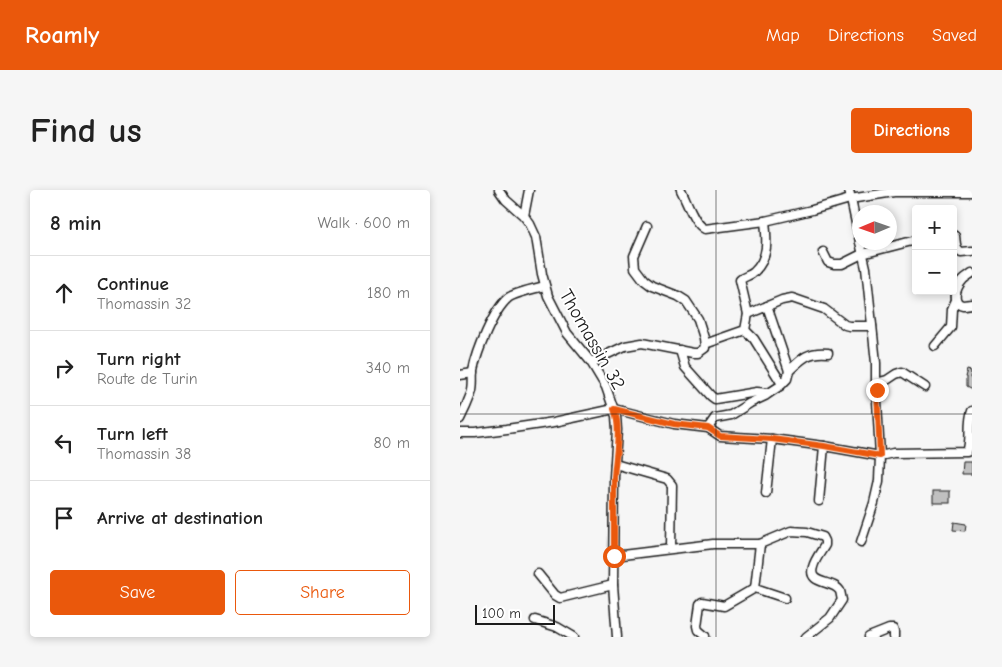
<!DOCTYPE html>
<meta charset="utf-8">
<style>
:root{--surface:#fff;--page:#f6f6f6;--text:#222;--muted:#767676;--line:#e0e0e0;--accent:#ea580c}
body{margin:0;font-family:"Comic Neue",sans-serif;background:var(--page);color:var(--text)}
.controls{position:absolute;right:15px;top:15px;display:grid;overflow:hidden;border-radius:5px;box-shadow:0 2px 8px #0003}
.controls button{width:45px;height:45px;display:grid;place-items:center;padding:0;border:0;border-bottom:1px solid var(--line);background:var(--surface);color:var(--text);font:25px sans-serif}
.compass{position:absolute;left:392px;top:15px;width:45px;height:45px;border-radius:50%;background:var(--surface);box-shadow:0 2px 8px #0003;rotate:268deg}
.scale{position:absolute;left:15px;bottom:12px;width:80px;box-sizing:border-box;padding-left:5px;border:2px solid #1c1c1c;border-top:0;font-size:14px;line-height:18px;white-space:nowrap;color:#1c1c1c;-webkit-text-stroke:4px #fff;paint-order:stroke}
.stop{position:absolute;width:15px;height:15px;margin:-11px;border:4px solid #ea580c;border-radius:50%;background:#fff}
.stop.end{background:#ea580c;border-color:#fff;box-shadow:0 1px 5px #0008}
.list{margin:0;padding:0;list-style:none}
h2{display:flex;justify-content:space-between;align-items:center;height:65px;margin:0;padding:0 20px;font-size:21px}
h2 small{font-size:16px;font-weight:400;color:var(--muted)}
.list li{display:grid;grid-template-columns:32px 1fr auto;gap:15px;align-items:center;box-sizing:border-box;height:75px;padding:0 20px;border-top:1px solid var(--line)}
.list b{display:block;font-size:19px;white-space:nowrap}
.list p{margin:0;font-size:16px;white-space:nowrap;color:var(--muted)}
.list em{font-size:16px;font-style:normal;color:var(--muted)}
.actions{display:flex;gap:10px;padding:15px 20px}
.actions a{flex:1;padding:11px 0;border:1px solid var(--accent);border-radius:5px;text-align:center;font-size:18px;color:var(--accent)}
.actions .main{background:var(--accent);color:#fff}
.icon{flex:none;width:28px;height:28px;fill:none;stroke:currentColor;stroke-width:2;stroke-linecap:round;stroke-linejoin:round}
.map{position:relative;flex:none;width:512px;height:447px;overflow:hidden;border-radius:5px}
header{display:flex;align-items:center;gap:30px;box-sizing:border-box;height:70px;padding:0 25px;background:var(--accent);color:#fff}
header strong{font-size:24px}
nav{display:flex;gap:28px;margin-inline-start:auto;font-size:18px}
.intro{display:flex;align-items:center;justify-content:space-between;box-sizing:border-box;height:120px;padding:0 30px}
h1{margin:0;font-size:35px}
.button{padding:12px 22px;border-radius:5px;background:var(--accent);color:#fff;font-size:18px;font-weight:700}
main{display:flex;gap:30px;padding:0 30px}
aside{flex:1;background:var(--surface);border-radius:5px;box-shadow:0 2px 8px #0003}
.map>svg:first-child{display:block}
</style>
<header>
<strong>Roamly</strong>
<nav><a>Map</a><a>Directions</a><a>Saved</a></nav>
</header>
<div class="intro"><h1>Find us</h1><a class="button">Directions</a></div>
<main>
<aside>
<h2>8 min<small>Walk · 600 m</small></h2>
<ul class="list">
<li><svg class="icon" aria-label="ahead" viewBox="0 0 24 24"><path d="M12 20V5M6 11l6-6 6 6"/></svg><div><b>Continue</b><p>Thomassin 32</p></div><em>180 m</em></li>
<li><svg class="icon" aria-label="right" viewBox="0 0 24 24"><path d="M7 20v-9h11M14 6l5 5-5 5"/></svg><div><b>Turn right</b><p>Route de Turin</p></div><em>340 m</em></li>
<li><svg class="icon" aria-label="left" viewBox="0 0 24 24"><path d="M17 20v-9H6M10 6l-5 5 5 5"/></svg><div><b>Turn left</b><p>Thomassin 38</p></div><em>80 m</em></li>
<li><svg class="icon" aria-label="arrive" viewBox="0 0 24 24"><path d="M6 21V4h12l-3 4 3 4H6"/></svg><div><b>Arrive at destination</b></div></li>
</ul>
<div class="actions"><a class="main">Save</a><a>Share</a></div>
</aside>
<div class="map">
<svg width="512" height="447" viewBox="0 0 512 447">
<rect width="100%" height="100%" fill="#f6f6f6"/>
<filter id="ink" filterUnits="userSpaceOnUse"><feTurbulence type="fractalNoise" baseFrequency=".02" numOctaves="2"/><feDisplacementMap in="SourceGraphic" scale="10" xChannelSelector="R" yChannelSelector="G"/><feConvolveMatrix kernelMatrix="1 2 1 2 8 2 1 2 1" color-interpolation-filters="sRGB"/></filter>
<g filter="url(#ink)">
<g fill="#c0c0c0" stroke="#1c1c1c">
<path d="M507,180L511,181L510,188L512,189V200L506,197V187H505Z"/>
<path d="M503,272H512V284H502Z"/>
<rect x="473" y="301" width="17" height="12"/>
<path d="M494,332L506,334L505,341L493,340Z"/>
</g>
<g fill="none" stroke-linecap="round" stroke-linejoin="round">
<defs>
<g id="minor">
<path d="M39,0L46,10L64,26L70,34L76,47L82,84L88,106L107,143L131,172L146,197L156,226L157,240L154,287L153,395L157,447"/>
<path d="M221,0C227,11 234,34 245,39L305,31L352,20L390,9L434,2H512"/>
<path d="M389,0L400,52"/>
<path d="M64,26L69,0"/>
<path d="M493,45L495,46C496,53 495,58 501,62L512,61"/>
<path d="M400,52L406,78L416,173V193L420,266L419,291L414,313L401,352"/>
<path d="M363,62L368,72L374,74H382L402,64L456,50"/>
<path d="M512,83C508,86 504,88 502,91C496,98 491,113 503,115C506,115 509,114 512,114"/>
<path d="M288,124L322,110L332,108L364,119L385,135L389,136H412"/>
<path d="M285,140L294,149L322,194"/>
<path d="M245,154L285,140L288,124L280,90C284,86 290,86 294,82C309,68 307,50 305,31"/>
<path d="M475,156L491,137L492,119L496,110"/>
<path d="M220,160L225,177L251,206L255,209L297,202L309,203L320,196L327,189L329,181L307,116"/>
<path d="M131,172L165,156L182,153L233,163H238L245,158L244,148L238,129L226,111L218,106L192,96L184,90L175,78L174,66L187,36"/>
<path d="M329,181C342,168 349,161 368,163"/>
<path d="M0,185L13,183"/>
<path d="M416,193L427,190L436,184L442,182L465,197"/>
<path d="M0,229C4,221 8,212 11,204C14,197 12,188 13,181C17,161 33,121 48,108C54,103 77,98 85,96"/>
<path d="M248,238L255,228L271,225L290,213L305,206L309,203"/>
<path d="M0,243H15L47,239L94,232L154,219L214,234L248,238L260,246L312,249L364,256L420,266L433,263L507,262C512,250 507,234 512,221"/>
<path d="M155,274L207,289L212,295L211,358"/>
<path d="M306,303L312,249"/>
<path d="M359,311L364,256"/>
<path d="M154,366L253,354H300L331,341L347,342L363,347L365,351V355C361,362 355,369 353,377C347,395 374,390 380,401C381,404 381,407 382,410L370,428L346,447"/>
<path d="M78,384L95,405L100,408L153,395"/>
<path d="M295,398L300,354"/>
<path d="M75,430L97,437L114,447"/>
<path d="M245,446L238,440L237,436L240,414L242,412L264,416L295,398L325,408"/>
<path d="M409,447L429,439H433L434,442V447"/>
</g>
</defs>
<use href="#minor" stroke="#1c1c1c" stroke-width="11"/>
<use href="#minor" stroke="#fff" stroke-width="8"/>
</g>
</g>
<g fill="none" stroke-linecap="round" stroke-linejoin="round" filter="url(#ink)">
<path stroke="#ea580c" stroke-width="6" d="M154,366C154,340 154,314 154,288C155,267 162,239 154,219L214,234L248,238L260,246L312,249L364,256L420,266L417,200"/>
</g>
<path fill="none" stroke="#1c1c1c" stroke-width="1" stroke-opacity="0.55" d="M256,0V447M0,224H512"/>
<g text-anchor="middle" stroke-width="4" stroke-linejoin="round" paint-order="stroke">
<g font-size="19" fill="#1c1c1c" stroke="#fff">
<text transform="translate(133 149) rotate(60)" y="7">Thomassin 32</text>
</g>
</g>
</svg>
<div class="controls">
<button>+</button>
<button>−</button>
</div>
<svg class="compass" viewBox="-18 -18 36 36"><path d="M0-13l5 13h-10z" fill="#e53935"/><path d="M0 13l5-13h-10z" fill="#767676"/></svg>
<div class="scale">100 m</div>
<div class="stop" style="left:154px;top:366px"></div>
<div class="stop end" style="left:417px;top:200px"></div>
</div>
</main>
